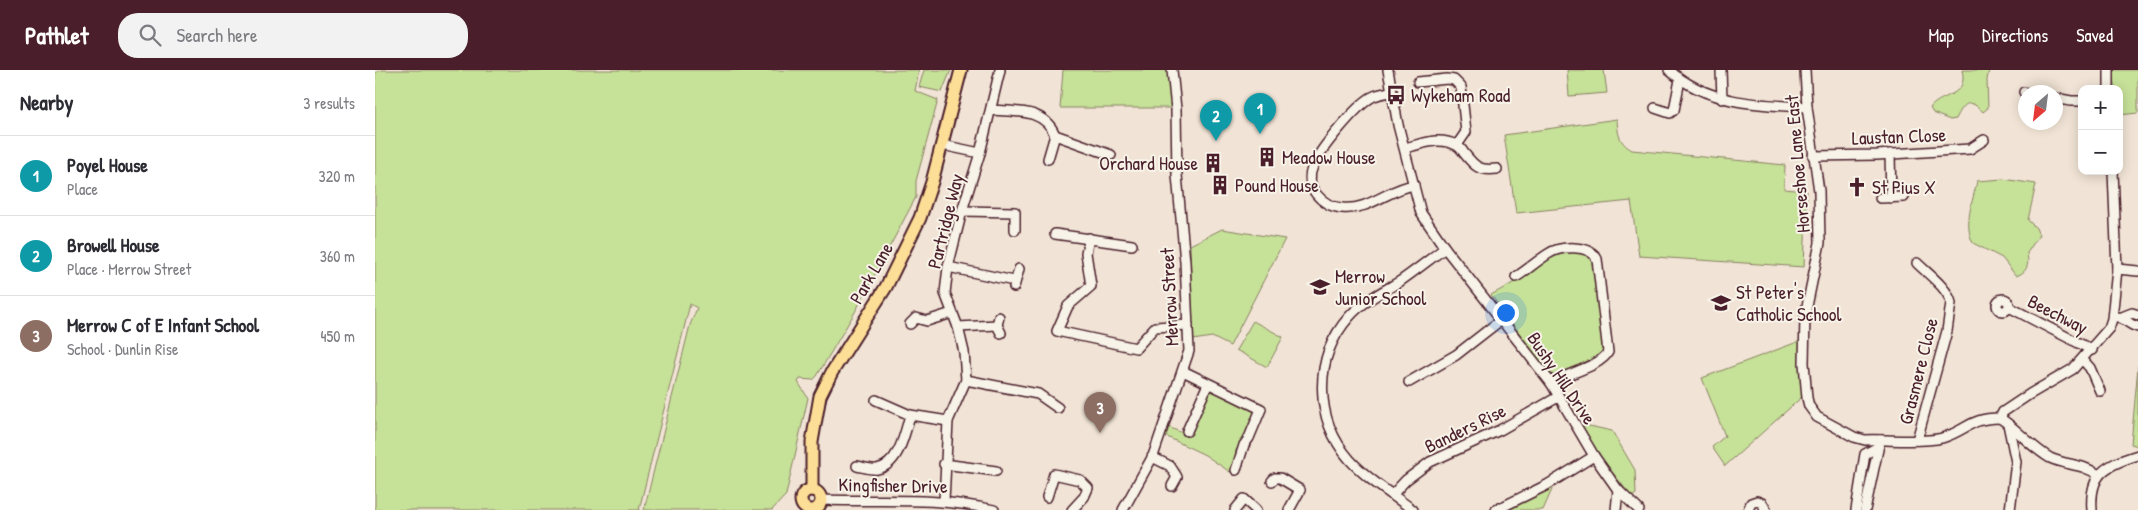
<!DOCTYPE html>
<meta charset="utf-8">
<style>
:root{--surface:#fff;--page:#f2f2f3;--text:#2b2b33;--muted:#7c7c81;--line:#e1e1e2;--accent:#4a1f2b}
body{margin:0;font-family:"Patrick Hand",sans-serif;background:var(--page);color:var(--text)}
.controls{position:absolute;right:15px;top:15px;display:grid;overflow:hidden;border-radius:10px;box-shadow:0 2px 12px #0003}
.controls button{width:45px;height:45px;display:grid;place-items:center;padding:0;border:0;border-bottom:1px solid var(--line);background:var(--surface);color:var(--text);font:25px sans-serif}
.compass{position:absolute;left:1643px;top:15px;width:45px;height:45px;border-radius:50%;background:var(--surface);box-shadow:0 2px 12px #0003;rotate:208deg}
.you{position:absolute;left:1130px;top:242px;width:18px;height:18px;margin:-12px;border:4px solid #fff;border-radius:50%;background:#1a73e8;box-shadow:0 0 0 8px #1a73e833}
.badge{display:grid;place-items:center;width:32px;height:32px;border-radius:50%;background:var(--accent);color:#fff;font-size:16px;font-weight:700}
.pin{position:absolute;translate:-50% -41px;filter:drop-shadow(0 1px 2px #0008)}
.pin::after{content:'';position:absolute;top:26px;width:18px;height:15px;background:inherit;clip-path:polygon(0 0,100% 0,50% 100%)}
.list{margin:0;padding:0;list-style:none}
h2{display:flex;justify-content:space-between;align-items:center;height:65px;margin:0;padding:0 20px;font-size:21px}
h2 small{font-size:16px;font-weight:400;color:var(--muted)}
.list li{display:grid;grid-template-columns:32px 1fr auto;gap:15px;align-items:center;box-sizing:border-box;height:80px;padding:0 20px;border-top:1px solid var(--line)}
.list b{display:block;font-size:19px;white-space:nowrap}
.list p{margin:0;font-size:16px;white-space:nowrap;color:var(--muted)}
.list em{font-size:16px;font-style:normal;color:var(--muted)}
.icon{flex:none;width:28px;height:28px;fill:none;stroke:currentColor;stroke-width:2;stroke-linecap:round;stroke-linejoin:round}
.map{position:relative;flex:none;width:1763px;height:440px;overflow:hidden}
header{display:flex;align-items:center;gap:30px;box-sizing:border-box;height:70px;padding:0 25px;background:var(--accent);color:#fff}
header strong{font-size:24px}
nav{display:flex;gap:28px;margin-inline-start:auto;font-size:18px}
.search{width:350px;height:45px;background:var(--page);display:flex;align-items:center;gap:12px;box-sizing:border-box;padding:0 18px;border-radius:20px;color:var(--muted);font-size:19px}
main{display:flex}
aside{flex:1;background:var(--surface)}
.map>svg:first-child{display:block}
</style>
<header>
<strong>Pathlet</strong>
<div class="search"><svg class="icon" aria-label="search" viewBox="0 0 24 24"><circle cx="10" cy="10" r="6"/><path d="M15 15l6 6"/></svg>Search here</div>
<nav><a>Map</a><a>Directions</a><a>Saved</a></nav>
</header>
<main>
<aside>
<h2>Nearby<small>3 results</small></h2>
<ul class="list">
<li><span class="badge" style="background:#0f9aa8">1</span><div><b>Poyel House</b><p>Place</p></div><em>320 m</em></li>
<li><span class="badge" style="background:#0f9aa8">2</span><div><b>Browell House</b><p>Place · Merrow Street</p></div><em>360 m</em></li>
<li><span class="badge" style="background:#8d6e63">3</span><div><b>Merrow C of E Infant School</b><p>School · Dunlin Rise</p></div><em>450 m</em></li>
</ul>
</aside>
<div class="map">
<svg width="1763" height="440" viewBox="0 0 1763 440">
<rect width="100%" height="100%" fill="#f1e4d6"/>
<filter id="ink" filterUnits="userSpaceOnUse"><feTurbulence type="fractalNoise" baseFrequency=".02" numOctaves="2"/><feDisplacementMap in="SourceGraphic" scale="10" xChannelSelector="R" yChannelSelector="G"/><feConvolveMatrix kernelMatrix="1 2 1 2 8 2 1 2 1" color-interpolation-filters="sRGB"/></filter>
<g filter="url(#ink)">
<g fill="#c6e198" stroke="#888062">
<path d="M6,0H544L540,21L563,30L541,111V127L480,242L442,306L438,310L425,309L423,312L433,328L411,425L397,440H269L315,255L322,238L315,234L264,440H0V3Z"/>
<path d="M549,0H576L567,22L544,17Z"/>
<path d="M688,0H794L797,38H685Z"/>
<path d="M1192,0H1229L1232,23L1194,26Z"/>
<path d="M1587,0H1614L1612,10L1613,38L1608,42C1594,27 1589,33 1581,49L1575,50L1558,43L1555,38C1566,23 1594,27 1587,0Z"/>
<path d="M1739,0H1763V43L1744,45V19H1740Z"/>
<path d="M1242,49C1243,63 1243,72 1257,80L1410,95L1409,119L1432,121L1429,197L1264,186L1256,131L1141,143L1129,65Z"/>
<path d="M1628,109L1661,114L1653,150L1661,158L1664,165L1652,183C1654,194 1653,202 1641,206L1627,188L1598,173C1588,154 1598,131 1602,111Z"/>
<path d="M847,159L910,169L855,276L837,267L818,270L815,175Z"/>
<path d="M1210,181L1220,194L1229,282L1222,289L1182,306L1174,303L1116,225L1145,209L1176,185Z"/>
<path d="M878,251L908,267L892,297L861,280Z"/>
<path d="M1425,271L1427,327L1350,396L1337,377L1350,366L1327,308Z"/>
<path d="M1763,296V376L1756,374Z"/>
<path d="M835,318L882,340L871,366L861,380L860,392L855,402L830,385L788,365L791,356L812,365Z"/>
<path d="M1205,354L1237,361L1260,400L1261,424L1257,427L1228,391Z"/>
<path d="M1179,415L1168,440H1129Z"/>
</g>
<g fill="none" stroke-linecap="round" stroke-linejoin="round">
<defs>
<g id="minor">
<path d="M1013,0L1023,55L1046,143L1070,178L1176,313L1219,386L1243,420L1264,440"/>
<path d="M1294,0C1332,34 1384,35 1432,37"/>
<path d="M1346,0L1347,29"/>
<path d="M1430,0L1432,37L1444,121L1445,173L1430,246L1429,293L1432,328L1434,336L1442,347L1479,367L1490,370C1511,369 1549,373 1567,368C1593,360 1594,348 1625,348"/>
<path d="M1734,0V19"/>
<path d="M1043,12L1072,9L1079,10L1086,17L1091,62L1082,75"/>
<path d="M1015,22C1009,23 1003,24 997,27C981,36 945,79 938,96C928,117 947,136 967,138C994,141 1013,119 1039,115"/>
<path d="M1649,22L1650,23"/>
<path d="M1680,28L1696,31H1707"/>
<path d="M1280,38L1295,43L1299,40L1305,10"/>
<path d="M616,40C641,42 669,38 680,65L736,85"/>
<path d="M567,75L605,83L587,141L573,197L570,223L583,257L589,282L591,310L573,351L569,431"/>
<path d="M1030,78C1047,74 1064,66 1081,75C1084,76 1087,80 1089,83C1100,97 1104,101 1122,99"/>
<path d="M605,83L625,0"/>
<path d="M1515,84L1516,128"/>
<path d="M1438,86L1502,85L1595,79L1609,70"/>
<path d="M673,89L680,65"/>
<path d="M1505,128L1529,127"/>
<path d="M587,141L640,142V160"/>
<path d="M680,164L757,175"/>
<path d="M714,168L711,183L716,216L693,236L682,261L761,278L780,257L813,255"/>
<path d="M573,197L639,211"/>
<path d="M1742,199L1763,201"/>
<path d="M1141,207C1152,200 1162,191 1173,184C1185,176 1215,174 1222,189L1233,282C1225,297 1192,303 1176,313"/>
<path d="M639,217L644,199"/>
<circle cx="1628" cy="235" r="6"/>
<path d="M1634,237L1717,280"/>
<path d="M1738,246C1751,247 1752,255 1763,257"/>
<path d="M624,247L622,255L626,263"/>
<path d="M1747,247L1757,243L1763,245"/>
<path d="M535,254L541,248L552,251L577,243"/>
<path d="M583,257L622,255"/>
<path d="M1708,290L1715,298L1725,321"/>
<path d="M808,301L886,339L874,368L869,375L861,400"/>
<path d="M591,310L663,324L683,338"/>
<path d="M1034,312L1081,285L1126,250"/>
<path d="M535,345L573,351"/>
<path d="M1625,348L1628,342L1655,324L1698,299L1734,258L1737,249L1742,199L1738,101"/>
<path d="M1625,348C1643,360 1657,378 1675,388C1693,396 1706,393 1724,405"/>
<path d="M1633,354L1641,392L1635,440"/>
<path d="M812,361L833,314"/>
<path d="M1542,370L1572,261L1576,233C1573,218 1553,204 1542,193"/>
<path d="M777,387L795,396L802,407L797,416"/>
<path d="M569,394L621,401"/>
<path d="M482,396C488,397 496,400 502,399C524,395 530,363 535,345L501,330"/>
<path d="M897,411L900,408H905L925,420L914,440"/>
<path d="M1017,425L1031,410L1055,392L1125,360L1183,327"/>
<path d="M672,427L679,404L705,410L713,418L709,427L697,440"/>
<path d="M446,430C505,432 559,426 619,440"/>
<path d="M748,440L778,386L814,281L810,192L802,105L801,39L797,0"/>
<path d="M860,440L869,429L881,440"/>
<path d="M1038,440C1017,424 993,410 975,390C939,349 938,288 974,247C987,232 1007,222 1024,212C1040,201 1055,189 1070,178"/>
<path d="M1121,440L1172,415L1219,386"/>
<path d="M1241,440L1243,420"/>
<path d="M1373,440L1376,433L1382,431L1387,433L1391,440"/>
<path d="M1481,440L1490,384L1503,377"/>
<path d="M1490,440L1505,370"/>
<path d="M1717,440C1714,403 1731,395 1763,385"/>
</g>
<g id="major">
<path d="M437,420V372L445,326L457,302L511,217L545,148L557,112L586,0"/>
<circle cx="436" cy="430" r="10"/>
</g>
</defs>
<use href="#minor" stroke="#4a1f2b" stroke-width="12"/>
<use href="#major" stroke="#4a1f2b" stroke-width="15"/>
<use href="#minor" stroke="#f7f3e8" stroke-width="9"/>
<use href="#major" stroke="#fdde96" stroke-width="11"/>
</g>
</g>
<defs>
<symbol id="bus-bare" viewBox="-9 -9 18 18"><path d="M-5-6H5V4H4V6H2V4H-2V6H-4V4H-5ZM-3.5-4V0h7V-4ZM-3.5 1.2v1.5H-2V1.2ZM2 1.2v1.5H3.5V1.2Z" fill="#4a1f2b" stroke="#f7f3e8" stroke-width="2.5" paint-order="stroke"/></symbol>
<symbol id="building-bare" viewBox="-9 -9 18 18"><path d="M-4-6H4V6H1V3H-1V6H-4ZM-2.5-4.3h1.7v1.8h-1.7ZM.8-4.3h1.7v1.8H.8ZM-2.5-1h1.7V.8h-1.7ZM.8-1h1.7V.8H.8Z" fill="#4a1f2b" stroke="#f7f3e8" stroke-width="2.5" paint-order="stroke"/></symbol>
<symbol id="church-bare" viewBox="-9 -9 18 18"><path d="M-1.2-6h2.4v3.5h3.3v2.4h-3.3V6h-2.4V-.1h-3.3v-2.4h3.3Z" fill="#4a1f2b" stroke="#f7f3e8" stroke-width="2.5" paint-order="stroke"/></symbol>
<symbol id="school-bare" viewBox="-9 -9 18 18"><path d="M0-5L7-2L0 1L-7-2ZM-4 1L0 2.5L4 1V4Q0 6-4 4Z" fill="#4a1f2b" stroke="#f7f3e8" stroke-width="2.5" paint-order="stroke"/></symbol>
</defs>
<g fill-rule="evenodd">
<use href="#bus-bare" x="1007" y="11" width="28" height="28"/>
<use href="#building-bare" x="878" y="73" width="28" height="28"/>
<use href="#building-bare" x="824" y="79" width="28" height="28"/>
<use href="#building-bare" x="831" y="101" width="28" height="28"/>
<use href="#church-bare" x="1468" y="103" width="28" height="28"/>
<use href="#school-bare" x="931" y="203" width="28" height="28"/>
<use href="#school-bare" x="1332" y="219" width="28" height="28"/>
</g>
<g text-anchor="middle" stroke-width="4" stroke-linejoin="round" paint-order="stroke">
<g font-size="19" fill="#4a1f2b" stroke="#f7f3e8" text-anchor="start">
<text x="1036" y="32">Wykeham Road</text>
<text x="907" y="94">Meadow House</text>
<text x="823" y="100" text-anchor="end">Orchard House</text>
<text x="860" y="122">Pound House</text>
<text x="1497" y="124">St Pius X</text>
<text x="960" y="213">Merrow<tspan x="960" dy="22">Junior School</tspan></text>
<text x="1361" y="229">St Peter's<tspan x="1361" dy="22">Catholic School</tspan></text>
</g>
<g font-size="19" fill="#4a1f2b" stroke="#f7f3e8">
<text transform="translate(1524 66) rotate(-2)" y="7">Laustan Close</text>
<text transform="translate(1422 94) rotate(-95)" y="7">Horseshoe Lane East</text>
<text transform="translate(570 151) rotate(-76)" y="7">Partridge Way</text>
<text transform="translate(496 203) rotate(-60)" y="7">Park Lane</text>
<text transform="translate(794 227) rotate(-93)" y="7">Merrow Street</text>
<text transform="translate(1683 244) rotate(27)" y="7">Beechway</text>
<text transform="translate(1543 301) rotate(-76)" y="7">Grasmere Close</text>
<text transform="translate(1187 308) rotate(56)" y="7">Bushy Hill Drive</text>
<text transform="translate(1090 358) rotate(-26)" y="7">Banders Rise</text>
<text transform="translate(518 415) rotate(1)" y="7">Kingfisher Drive</text>
</g>
</g>
</svg>
<div class="controls">
<button>+</button>
<button>−</button>
</div>
<svg class="compass" viewBox="-18 -18 36 36"><path d="M0-13l5 13h-10z" fill="#e53935"/><path d="M0 13l5-13h-10z" fill="#7c7c81"/></svg>
<div class="you"></div>
<div class="pin badge" style="left:885px;top:64px;background:#0f9aa8">1</div>
<div class="pin badge" style="left:841px;top:71px;background:#0f9aa8">2</div>
<div class="pin badge" style="left:725px;top:363px;background:#8d6e63">3</div>
</div>
</main>
